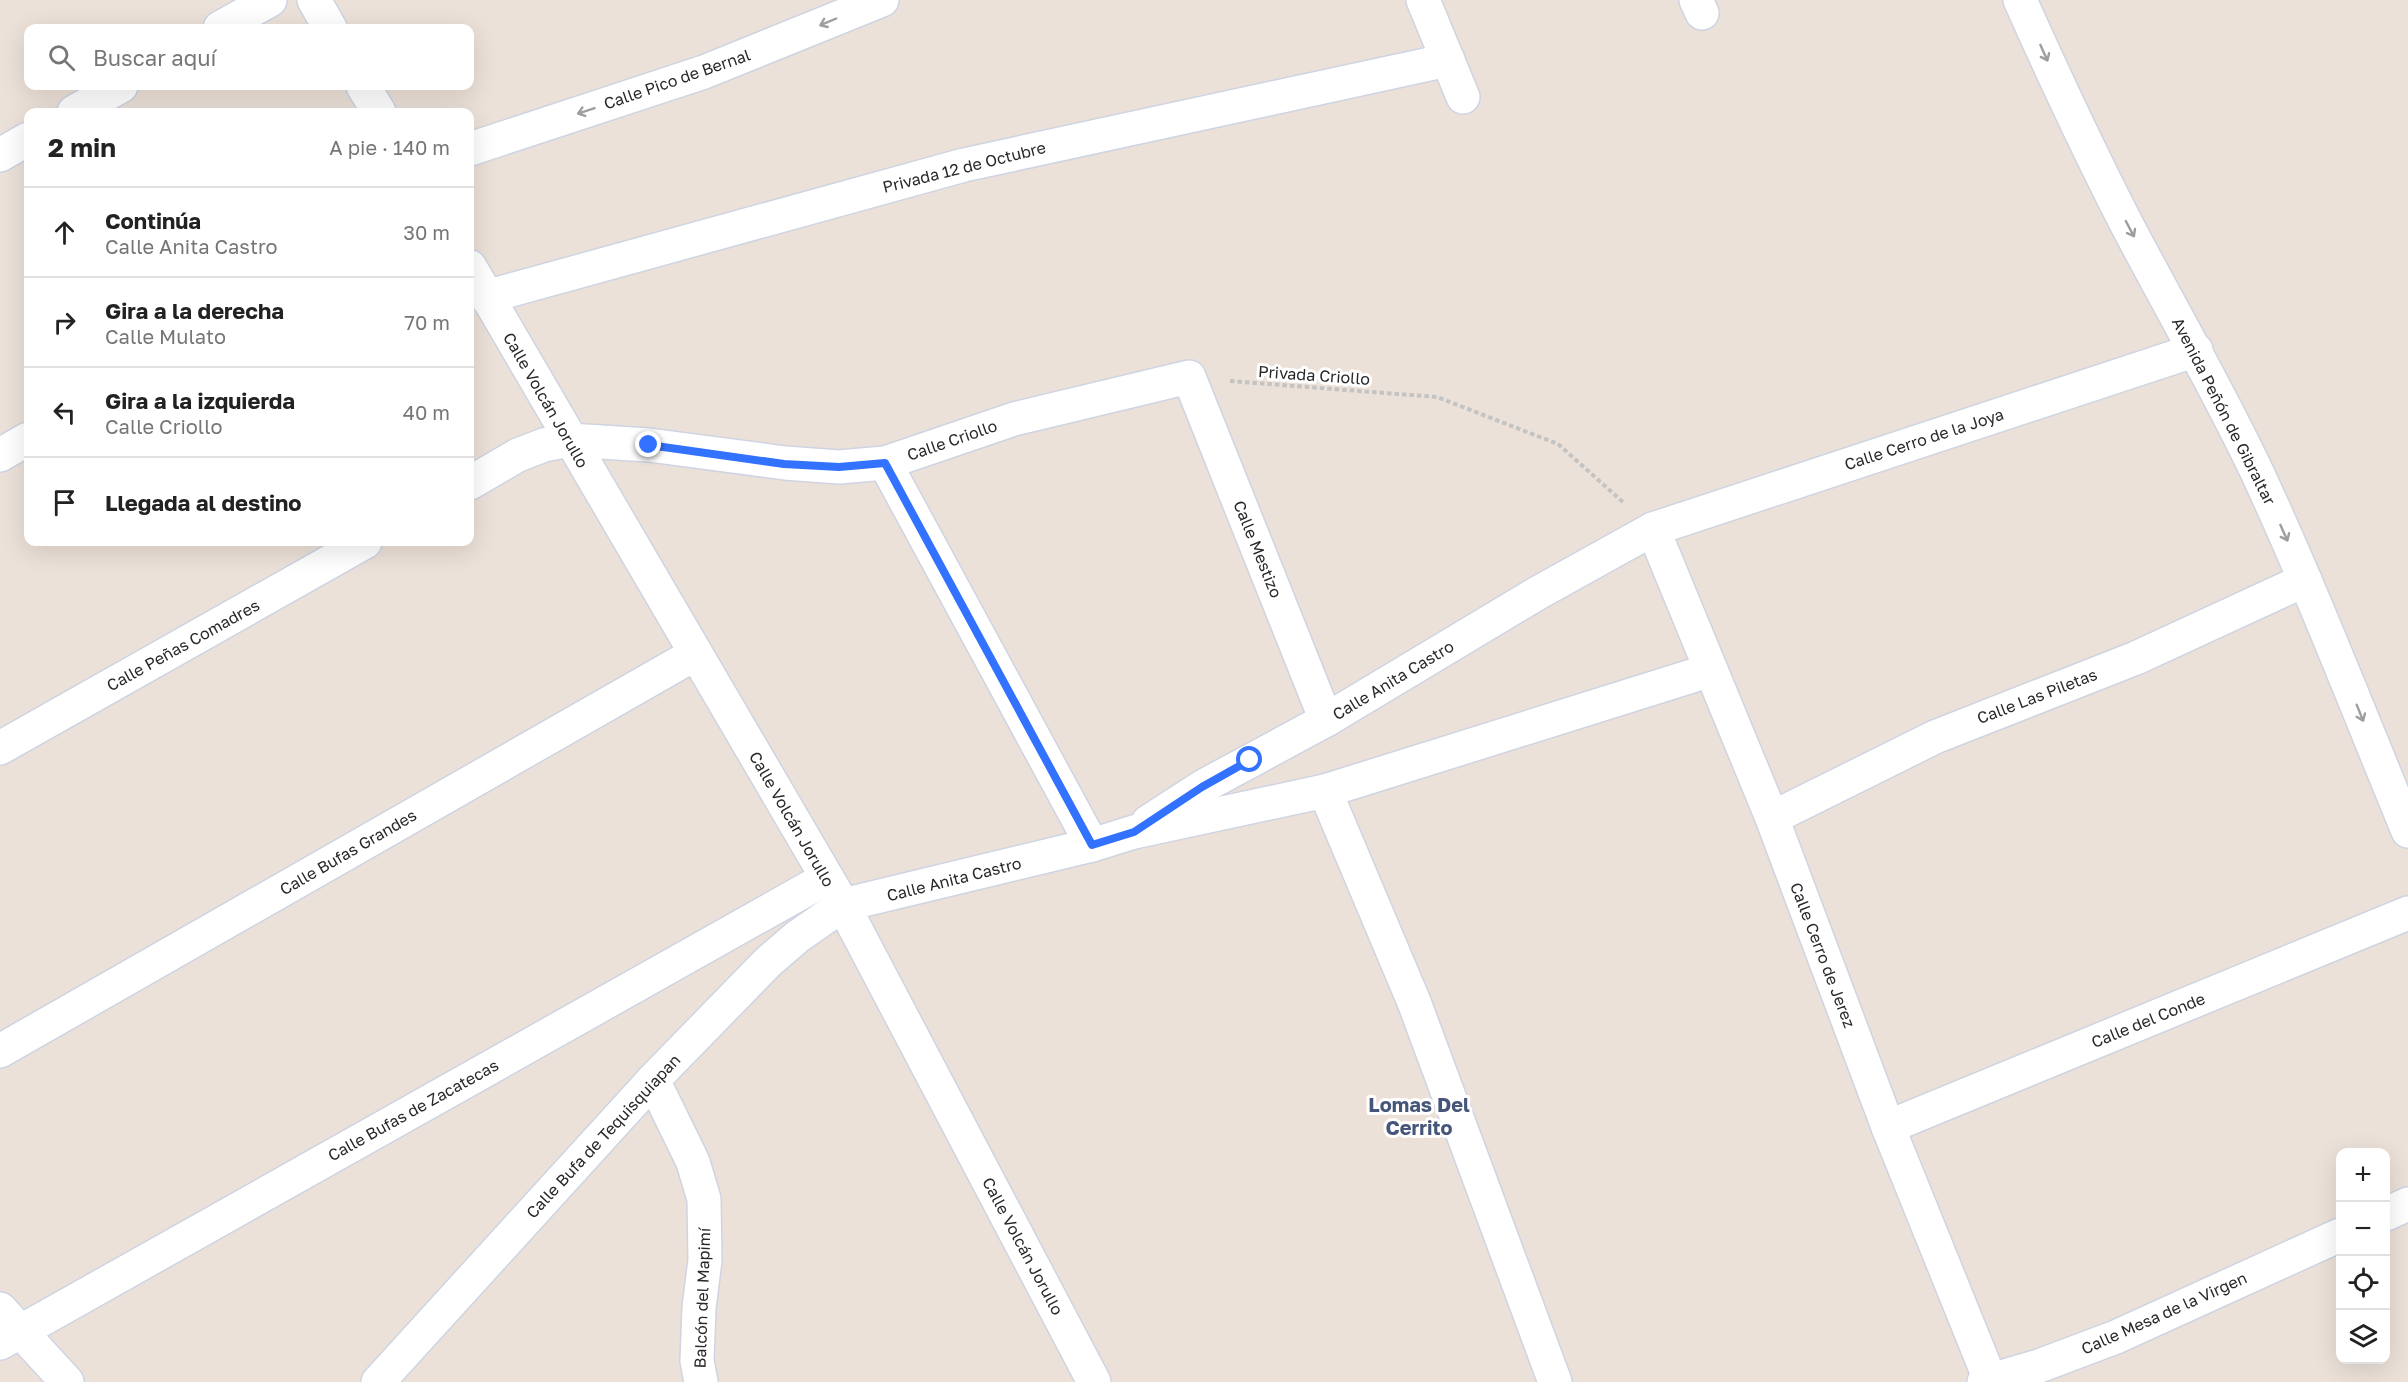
<!DOCTYPE html>
<html lang="es">
<meta charset="utf-8">
<style>
:root{--surface:#fff;--page:#f2f2f2;--text:#222;--muted:#767676;--line:#e0e0e0}
body{margin:0;font-family:"Golos Text",sans-serif;background:var(--page);color:var(--text)}
.controls{position:absolute;right:18px;bottom:18px;display:grid;overflow:hidden;border-radius:12px;box-shadow:0 6px 24px #0002}
.controls button{width:54px;height:54px;display:grid;place-items:center;padding:0;border:0;border-bottom:2px solid var(--line);background:var(--surface);color:var(--text);font:30px sans-serif}
.stop{position:absolute;width:18px;height:18px;margin:-14px;border:4px solid #3272ff;border-radius:50%;background:#fff}
.stop.end{background:#3272ff;border-color:#fff;box-shadow:0 2px 6px #0008}
.list{margin:0;padding:0;list-style:none}
h2{display:flex;justify-content:space-between;align-items:center;height:78px;margin:0;padding:0 24px;font-size:26px}
h2 small{font-size:20px;font-weight:400;color:var(--muted)}
.list li{display:grid;grid-template-columns:39px 1fr auto;gap:18px;align-items:center;box-sizing:border-box;height:90px;padding:0 24px;border-top:2px solid var(--line)}
.list b{display:block;font-size:22px;white-space:nowrap}
.list p{margin:0;font-size:20px;white-space:nowrap;color:var(--muted)}
.list em{font-size:20px;font-style:normal;color:var(--muted)}
.icon{flex:none;width:33px;height:33px;fill:none;stroke:currentColor;stroke-width:2;stroke-linecap:round;stroke-linejoin:round}
.map{position:relative;flex:none;width:2408px;height:1382px;overflow:hidden}
.search{position:absolute;background:var(--surface);box-shadow:0 6px 24px #0002;left:24px;top:24px;width:450px;height:66px;display:flex;align-items:center;gap:15px;box-sizing:border-box;padding:0 21px;border-radius:12px;color:var(--muted);font-size:22px}
.panel{position:absolute;background:var(--surface);box-shadow:0 6px 24px #0002;left:24px;top:108px;width:450px;height:438px;border-radius:12px}
.map>svg:first-child{display:block}
</style>
<div class="map">
<svg width="2408" height="1382" viewBox="0 0 2408 1382">
<rect width="100%" height="100%" fill="#ece1d8"/>
<g fill="none" stroke-linecap="round" stroke-linejoin="round">
<defs>
<g id="minor">
<path d="M314,0L330,28"/>
<path d="M1423,0L1463,97"/>
<path d="M1696,0L1702,13"/>
<path d="M2020,0C2054,76 2089,151 2127,225C2170,307 2216,386 2256,470C2311,588 2358,710 2408,831"/>
<path d="M220,28L270,0"/>
<path d="M363,86L379,112"/>
<path d="M74,112L121,86"/>
<path d="M470,149L704,72L882,0"/>
<path d="M0,155L28,139"/>
<path d="M470,267L843,905L1094,1382"/>
<path d="M486,297L964,165L1448,60"/>
<path d="M0,455L28,439"/>
<path d="M885,463L1092,845"/>
<path d="M470,483L518,455L544,445L569,440L649,445L785,463L839,467L885,463L1014,419L1189,377L1326,720"/>
<path d="M1653,529L1772,818L1888,1127L1991,1382"/>
<path d="M0,748L365,542"/>
<path d="M1325,791L1414,1002L1555,1382"/>
<path d="M1772,818L1935,737L2136,658L2305,580"/>
<path d="M1148,822L1202,787L1326,720L1536,594L1653,529L2196,350"/>
<path d="M0,1051L695,654"/>
<path d="M653,1080L693,1162L704,1199L705,1260L699,1308L697,1361L701,1382"/>
<path d="M1888,1127L2408,913"/>
<path d="M2386,1214L2408,1204"/>
<path d="M0,1309L67,1382"/>
<path d="M0,1343L827,878"/>
<path d="M378,1382L653,1080L768,962L797,937L843,905L1092,845L1134,832L1325,791L1711,670"/>
<path d="M1984,1382L2039,1366L2116,1337L2340,1235"/>
</g>
</defs>
<use href="#minor" stroke="#ced4e2" stroke-width="36"/>
<path stroke="#c3c3c3" stroke-width="4" stroke-dasharray="4.5 3" stroke-linecap="butt" d="M1230,381L1437,397L1558,444L1625,504"/>
<use href="#minor" stroke="#fff" stroke-width="33"/>
</g>
<defs><path id="oneway-shaft" d="M-6 0H5M1.5-3L5.5 0L1.5 3" fill="none" stroke-width="1.6" stroke-linecap="round" stroke-linejoin="round" transform="scale(1.5)"/></defs>
<g stroke="#9e9e9e">
<use href="#oneway-shaft" transform="translate(828 22) rotate(157)"/>
<use href="#oneway-shaft" transform="translate(2044 53) rotate(66)"/>
<use href="#oneway-shaft" transform="translate(586 111) rotate(162)"/>
<use href="#oneway-shaft" transform="translate(2130 229) rotate(62)"/>
<use href="#oneway-shaft" transform="translate(2284 533) rotate(66)"/>
<use href="#oneway-shaft" transform="translate(2360 713) rotate(68)"/>
</g>
<g fill="none" stroke-linecap="round" stroke-linejoin="round">
<path stroke="#3272ff" stroke-width="8" d="M649,445L784,464L839,467L885,463L1092,845L1134,832L1202,787L1250,760"/>
</g>
<g text-anchor="middle" stroke-width="6" stroke-linejoin="round" paint-order="stroke">
<g font-size="16" fill="#282828" stroke="#fff">
<text transform="translate(677 79) rotate(-19)" y="6">Calle Pico de Bernal</text>
<text transform="translate(964 167) rotate(-14)" y="6">Privada 12 de Octubre</text>
<text transform="translate(1314 375) rotate(4)" y="6">Privada Criollo</text>
<text transform="translate(546 400) rotate(60)" y="6">Calle Volcán Jorullo</text>
<text transform="translate(2224 411) rotate(63)" y="6">Avenida Peñón de Gibraltar</text>
<text transform="translate(1924 439) rotate(-18)" y="6">Calle Cerro de la Joya</text>
<text transform="translate(952 440) rotate(-19)" y="6">Calle Criollo</text>
<text transform="translate(1258 549) rotate(68)" y="6">Calle Mestizo</text>
<text transform="translate(183 645) rotate(-29)" y="6">Calle Peñas Comadres</text>
<text transform="translate(1393 680) rotate(-31)" y="6">Calle Anita Castro</text>
<text transform="translate(2037 696) rotate(-21)" y="6">Calle Las Piletas</text>
<text transform="translate(792 819) rotate(60)" y="6">Calle Volcán Jorullo</text>
<text transform="translate(348 852) rotate(-30)" y="6">Calle Bufas Grandes</text>
<text transform="translate(954 879) rotate(-14)" y="6">Calle Anita Castro</text>
<text transform="translate(1823 955) rotate(69)" y="6">Calle Cerro de Jerez</text>
<text transform="translate(2148 1020) rotate(-22)" y="6">Calle del Conde</text>
<text transform="translate(413 1110) rotate(-29)" y="6">Calle Bufas de Zacatecas</text>
<text transform="translate(603 1136) rotate(-47)" y="6">Calle Bufa de Tequisquiapan</text>
<text transform="translate(1023 1246) rotate(62)" y="6">Calle Volcán Jorullo</text>
<text transform="translate(702 1298) rotate(-88)" y="6">Balcón del Mapimí</text>
<text transform="translate(2164 1313) rotate(-24)" y="6">Calle Mesa de la Virgen</text>
</g>
<g font-size="20" font-weight="bold" fill="#46567a" stroke="#fff">
<text x="1419" y="1112">Lomas Del<tspan x="1419" dy="23">Cerrito</tspan></text>
</g>
</g>
</svg>
<div class="controls">
<button>+</button>
<button>−</button>
<button><svg class="icon" aria-label="locate" viewBox="0 0 24 24"><circle cx="12" cy="12" r="6"/><path d="M12 2v4M12 18v4M2 12h4M18 12h4"/></svg></button>
<button><svg class="icon" aria-label="layers" viewBox="0 0 24 24"><path d="M12 4l9 5-9 5-9-5zM3 14l9 5 9-5"/></svg></button>
</div>
<div class="stop" style="left:1250px;top:760px"></div>
<div class="stop end" style="left:649px;top:445px"></div>
<div class="search"><svg class="icon" aria-label="search" viewBox="0 0 24 24"><circle cx="10" cy="10" r="6"/><path d="M15 15l6 6"/></svg>Buscar aquí</div>
<section class="panel">
<h2>2 min<small>A pie · 140 m</small></h2>
<ul class="list">
<li><svg class="icon" aria-label="ahead" viewBox="0 0 24 24"><path d="M12 20V5M6 11l6-6 6 6"/></svg><div><b>Continúa</b><p>Calle Anita Castro</p></div><em>30 m</em></li>
<li><svg class="icon" aria-label="right" viewBox="0 0 24 24"><path d="M7 20v-9h11M14 6l5 5-5 5"/></svg><div><b>Gira a la derecha</b><p>Calle Mulato</p></div><em>70 m</em></li>
<li><svg class="icon" aria-label="left" viewBox="0 0 24 24"><path d="M17 20v-9H6M10 6l-5 5 5 5"/></svg><div><b>Gira a la izquierda</b><p>Calle Criollo</p></div><em>40 m</em></li>
<li><svg class="icon" aria-label="arrive" viewBox="0 0 24 24"><path d="M6 21V4h12l-3 4 3 4H6"/></svg><div><b>Llegada al destino</b></div></li>
</ul>
</section>
</div>
